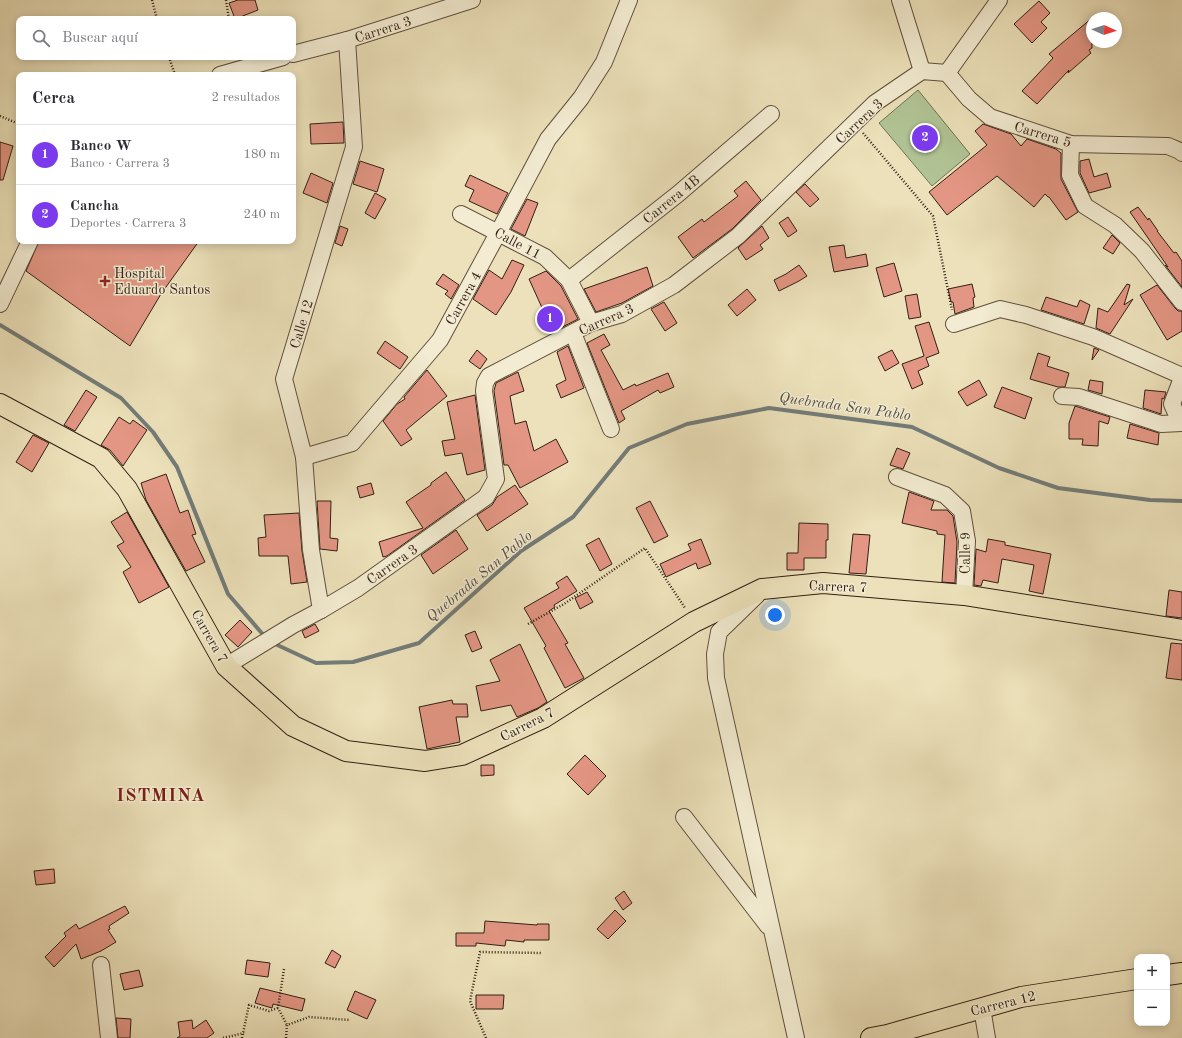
<!DOCTYPE html>
<html lang="es">
<meta charset="utf-8">
<style>
:root{--surface:#fff;--page:#f7f7f7;--text:#2b2b33;--muted:#7c7c81;--line:#e1e1e2;--accent:#7c3aed}
body{margin:0;font-family:"Old Standard TT",serif;background:var(--page);color:var(--text)}
.controls{position:absolute;right:12px;bottom:12px;display:grid;overflow:hidden;border-radius:8px;box-shadow:0 2px 10px #0003}
.controls button{width:36px;height:36px;display:grid;place-items:center;padding:0;border:0;border-bottom:1px solid var(--line);background:var(--surface);color:var(--text);font:20px sans-serif}
.compass{position:absolute;left:1086px;top:12px;width:36px;height:36px;border-radius:50%;background:var(--surface);box-shadow:0 2px 10px #0003;rotate:93deg}
.you{position:absolute;left:775px;top:615px;width:14px;height:14px;margin:-10px;border:3px solid #fff;border-radius:50%;background:#1a73e8;box-shadow:0 0 0 6px #1a73e833}
.badge{display:grid;place-items:center;width:26px;height:26px;border-radius:50%;background:var(--accent);color:#fff;font-size:13px;font-weight:700}
.pin{position:absolute;translate:-50% -50%;border:2px solid #fff;box-shadow:0 1px 4px #0006}
.list{margin:0;padding:0;list-style:none}
h2{display:flex;justify-content:space-between;align-items:center;height:52px;margin:0;padding:0 16px;font-size:17px}
h2 small{font-size:13px;font-weight:400;color:var(--muted)}
.list li{display:grid;grid-template-columns:26px 1fr auto;gap:12px;align-items:center;box-sizing:border-box;height:60px;padding:0 16px;border-top:1px solid var(--line)}
.list b{display:block;font-size:15px;white-space:nowrap}
.list p{margin:0;font-size:13px;white-space:nowrap;color:var(--muted)}
.list em{font-size:13px;font-style:normal;color:var(--muted)}
.icon{flex:none;width:22px;height:22px;fill:none;stroke:currentColor;stroke-width:2;stroke-linecap:round;stroke-linejoin:round}
.map{position:relative;flex:none;width:1182px;height:1038px;overflow:hidden}
.search{position:absolute;background:var(--surface);box-shadow:0 2px 10px #0003;left:16px;top:16px;width:280px;height:44px;display:flex;align-items:center;gap:10px;box-sizing:border-box;padding:0 14px;border-radius:8px;color:var(--muted);font-size:15px}
.panel{position:absolute;background:var(--surface);box-shadow:0 2px 10px #0003;left:16px;top:72px;width:280px;height:172px;border-radius:8px}
.map>svg:first-child{display:block}
</style>
<div class="map">
<svg width="1182" height="1038" viewBox="0 0 1182 1038">
<rect width="100%" height="100%" fill="#ece1ba"/>
<filter id="stains"><feTurbulence type="fractalNoise" baseFrequency=".005" numOctaves="4"/><feColorMatrix values="0 0 0 0 .2 0 0 0 0 .09 0 0 0 0 .02 0 0 0 .5 -.17"/></filter>
<radialGradient id="worn" r=".72"><stop offset=".6" stop-color="#630" stop-opacity="0"/><stop offset="1" stop-color="#630" stop-opacity=".3"/></radialGradient>
<path fill="#b1c495" stroke="#727254" d="M918,90L970,154L932,186L879,123Z"/>
<g fill="none" stroke-linecap="round" stroke-linejoin="round">
<g stroke="#737c78" stroke-width="4">
<path d="M0,325L121,398L153,432L177,467L228,594L266,638"/>
<path d="M273,643L316,663L353,662L419,643L521,551L573,517L629,448L687,424L769,408L912,427L999,468L1058,488L1150,500L1182,501"/>
</g>
</g>
<g fill="#e39684" stroke="#321f13">
<path d="M238,0H255L258,10L235,19L229,3Z"/>
<path d="M1039,1L1050,13L1041,22L1047,28L1032,43L1014,24Z"/>
<path d="M1092,18V48L1089,50L1091,53L1068,73L1069,70L1037,104L1022,91L1053,58L1049,54Z"/>
<path d="M343,122L344,143L311,144L310,124Z"/>
<path d="M983,124L1011,134L1021,146L1027,139L1056,149L1061,153V179L1078,212L1066,220L1049,197H1048L1045,194L1034,207L997,176L947,215L929,192L987,145L975,131Z"/>
<path d="M0,142L13,146L3,180H0Z"/>
<path d="M1089,159L1094,177L1107,173L1111,187L1089,193L1080,173V161Z"/>
<path d="M360,161L384,169L377,192L353,184Z"/>
<path d="M311,173L333,183L327,203L303,193Z"/>
<path d="M470,175L508,193L497,214L469,201L474,190L465,186Z"/>
<path d="M746,181L761,200L732,229L693,258L678,237L702,219L704,222L738,196L734,191Z"/>
<path d="M805,184L819,199L810,207L796,192Z"/>
<path d="M375,193L386,199L375,219L365,213Z"/>
<path d="M527,199L538,203L525,236L511,229Z"/>
<path d="M1138,207L1148,220L1149,218L1158,231H1157L1174,253L1176,252L1182,261V287L1165,265L1168,267L1130,212Z"/>
<path d="M788,217L797,231L788,237L779,223Z"/>
<path d="M340,226L348,229L342,246L335,243Z"/>
<path d="M762,226L769,238L760,245L763,249L746,260L738,248Z"/>
<path d="M1112,235L1120,243L1113,254L1103,248Z"/>
<path d="M39,241H199L161,294L130,346L26,271Z"/>
<path d="M844,245L846,258L866,254L868,266L834,272L829,247Z"/>
<path d="M512,260L524,265L511,292L496,315L473,299L489,270L502,279Z"/>
<path d="M894,263L902,291L884,297L876,268Z"/>
<path d="M799,265L807,276L799,281L779,291L774,280L786,274Z"/>
<path d="M647,267L653,286L622,303L596,312L584,289Z"/>
<path d="M546,271L561,286L578,319L553,332L529,279Z"/>
<path d="M443,274L459,285L451,299L445,294L448,291L436,284Z"/>
<path d="M972,284L975,297L973,298L974,307L955,314L953,302H951L948,289Z"/>
<path d="M1127,284L1130,285L1124,305L1133,299L1110,334L1096,328L1098,308L1108,312Z"/>
<path d="M1157,285L1175,308L1178,311H1182V331L1167,340L1140,295Z"/>
<path d="M747,289L756,300L737,316L728,305Z"/>
<path d="M917,294L921,317L909,319L905,296Z"/>
<path d="M1046,297L1077,307L1080,300L1090,305L1084,324L1041,310Z"/>
<path d="M664,302L677,323L665,331L651,309Z"/>
<path d="M929,322L939,353L926,358L929,366L918,371L923,384L912,389L902,364L924,356L915,326Z"/>
<path d="M604,334L610,345L601,350L623,390L635,384L636,386L668,373L674,387L660,393L658,390L621,411L625,419L619,423L587,343Z"/>
<path d="M385,341L408,357L400,369L377,353Z"/>
<path d="M568,346L584,388L561,398L556,385L566,380L557,352Z"/>
<path d="M1094,348L1099,350L1092,360Z"/>
<path d="M477,350L487,359L480,369L469,361Z"/>
<path d="M892,350L899,363L885,371L878,357Z"/>
<path d="M1038,353L1050,357L1047,366L1069,373L1065,387H1058L1030,379Z"/>
<path d="M427,370L447,396L406,430L412,439L401,446L383,421L397,404L405,399L404,397Z"/>
<path d="M518,372L524,391L510,396L515,424L526,421L534,451L556,439L568,462L520,488L508,465H504L494,391L496,383Z"/>
<path d="M979,380L987,395L967,406L958,392Z"/>
<path d="M1090,380L1103,382L1102,394L1088,390Z"/>
<path d="M1002,387L1032,398L1025,419L994,407Z"/>
<path d="M86,390L97,397L75,431L64,425Z"/>
<path d="M1145,390L1166,392L1164,399L1162,398L1161,414L1143,408Z"/>
<path d="M475,395L485,470L467,475L462,453L445,456L442,441L455,439L447,402Z"/>
<path d="M1075,406L1110,417L1108,424L1099,421L1098,446L1082,445L1083,439H1069V423Z"/>
<path d="M119,417L130,424L133,420L147,430L123,466L110,450L101,445Z"/>
<path d="M1130,424L1159,433L1158,445L1127,438Z"/>
<path d="M33,435L49,443L32,472L16,462Z"/>
<path d="M897,448L910,453L903,469L890,465Z"/>
<path d="M446,472L465,500L387,556L383,557L379,542L423,528L406,502L431,485V483Z"/>
<path d="M166,474L180,513L188,510L196,534L192,535L205,562L186,571L146,500L141,483Z"/>
<path d="M371,483L374,494L360,498L357,487Z"/>
<path d="M515,485L528,504L487,531L477,515L492,505L497,497Z"/>
<path d="M909,492L934,501L931,510H947L953,516L957,542L955,583L942,582L945,535L937,534V531L902,523Z"/>
<path d="M317,501H331L330,538L338,539L337,551L320,549Z"/>
<path d="M650,501L668,536L654,543L636,508Z"/>
<path d="M127,512L169,587L139,603L123,572L131,567L117,546L124,542L111,522Z"/>
<path d="M299,513L302,551L307,582L291,584L288,556H259L258,538L266,537L264,515Z"/>
<path d="M799,523L828,524V540H826V558H804V570H787V553H798Z"/>
<path d="M456,530L468,549L433,574L421,555Z"/>
<path d="M853,534L870,535L866,574L849,573Z"/>
<path d="M599,538L612,564L600,571L586,545Z"/>
<path d="M701,539L711,564L698,569L696,563L666,577L660,564L691,550L688,544Z"/>
<path d="M988,539L1005,542V545L1051,554L1043,594L1029,591L1034,565L1002,559L998,583L983,580L981,586L974,585L976,549L986,552Z"/>
<path d="M567,576L577,591L554,605L555,607L549,611L568,643L565,644L584,678L565,688L544,648L546,646L524,608L559,588L556,583Z"/>
<path d="M1169,590L1182,592V618L1166,616Z"/>
<path d="M587,592L593,602L580,609L575,598Z"/>
<path d="M240,620L252,632L238,647L225,635Z"/>
<path d="M315,624L319,631L305,638L302,631Z"/>
<path d="M475,631L482,648L472,652L465,635Z"/>
<path d="M1171,643L1182,644V680L1166,678Z"/>
<path d="M520,644L547,702L538,708L517,717L511,705L481,711L476,686L500,681L490,660Z"/>
<path d="M452,700L453,704H467L468,717H456L460,742L427,749L419,707Z"/>
<path d="M585,755L606,776L588,795L567,774Z"/>
<path d="M481,765H494V775L481,776Z"/>
<path d="M54,869L55,883L36,885L34,871Z"/>
<path d="M624,891L632,903L623,910L615,898Z"/>
<path d="M125,906L129,913L109,926L110,929L108,930L116,942L101,951L81,959L76,944L54,967L45,957L66,936L64,933L76,924L79,929Z"/>
<path d="M615,910L626,921L608,939L597,929Z"/>
<path d="M485,921L537,925V924H549V940H524V942L506,940L505,946L476,943V946H456V933H484Z"/>
<path d="M332,950L341,956L335,968L325,963Z"/>
<path d="M247,960L270,963L268,977L245,974Z"/>
<path d="M139,970L143,986L124,990L120,974Z"/>
<path d="M260,988L305,999L302,1011L273,1004L272,1008L255,1003Z"/>
<path d="M355,991L376,1000L367,1019L347,1010Z"/>
<path d="M476,995H504L503,1009H476Z"/>
<path d="M116,1018L131,1019L130,1038H118Z"/>
<path d="M192,1020L193,1029L206,1020L214,1033L207,1038H177L180,1036L178,1022Z"/>
</g>
<g fill="none" stroke-linecap="round" stroke-linejoin="round">
<defs>
<g id="minor">
<path d="M900,0L922,71"/>
<path d="M293,54L347,40L472,0"/>
<path d="M947,73L969,99L990,117L1071,144L1168,146L1180,151L1182,153"/>
<path d="M947,73L999,0"/>
<path d="M220,75L283,57"/>
<path d="M1071,144L1070,175L1085,206L1115,225L1142,251L1182,302"/>
<path d="M461,214L545,257L569,280L591,323"/>
<path d="M569,280L678,194L771,114"/>
<path d="M0,304L30,241"/>
<path d="M954,324L1000,309L1026,315L1093,337L1182,376"/>
<path d="M573,333L611,429"/>
<path d="M1062,396L1079,397L1161,424L1182,423"/>
<path d="M1180,422L1172,404L1182,378"/>
<path d="M304,457L352,443L440,340L498,233L548,139L581,98L604,62L629,0"/>
<path d="M897,477L945,495L962,511L967,541L964,595"/>
<path d="M757,595L719,632L715,654L716,678L796,1038"/>
<path d="M321,610L311,550L304,457L284,379L354,147L347,40"/>
<path d="M226,666L293,625L321,610L358,588L486,497L496,479L484,391L485,383L489,376L591,323L622,314L674,285L738,236L875,103L922,71L947,73"/>
<path d="M684,817L768,926"/>
<path d="M101,965L109,1038"/>
<path d="M982,1008L987,1038"/>
</g>
<g id="major">
<path d="M0,404L101,458L127,489L226,666L293,726L346,751L425,761L462,755L543,718L694,622L762,589L823,583L964,595L1182,630"/>
<path d="M1167,975L1182,973"/>
<path d="M871,1038L887,1035L1021,997L1137,979"/>
</g>
</defs>
<use href="#minor" stroke="#60503d" stroke-width="18"/>
<use href="#major" stroke="#321f13" stroke-width="22"/>
<g stroke="#321f13" stroke-width="2.5" stroke-dasharray="1 2" stroke-linecap="butt">
<path d="M152,0L157,19"/>
<path d="M226,0L229,19"/>
<path d="M169,57L175,75"/>
<path d="M0,116L19,124"/>
<path d="M863,133L933,216L952,310"/>
<path d="M528,624L564,604L645,548L685,608"/>
<path d="M284,969L278,1008L287,1025"/>
<path d="M223,1038L244,1033"/>
<path d="M242,1038L249,1005L269,1011L278,1008"/>
<path d="M286,1038L287,1025L309,1017L350,1020"/>
<path d="M486,1038L470,1001L480,952L542,953"/>
</g>
<use href="#minor" stroke="#f3ecd2" stroke-width="16"/>
<use href="#major" stroke="#ece1ba" stroke-width="20"/>
</g>
<path fill="#8f2418" stroke="#f3ecd2" stroke-width="1.5" d="M103 275h4v4h4v4h-4v4h-4v-4h-4v-4h4z"/>
<g text-anchor="middle" stroke-width="3" stroke-linejoin="round" paint-order="stroke">
<g font-size="14" fill="#321f13" stroke="#f3ecd2">
<text transform="translate(383 29) rotate(-18)" y="5">Carrera 3</text>
<text transform="translate(859 121) rotate(-43)" y="5">Carrera 3</text>
<text transform="translate(1043 134) rotate(17)" y="5">Carrera 5</text>
<text transform="translate(671 199) rotate(-39)" y="5">Carrera 4B</text>
<text transform="translate(518 243) rotate(28)" y="5">Calle 11</text>
<text transform="translate(463 298) rotate(-61)" y="5">Carrera 4</text>
<text transform="translate(606 319) rotate(-24)" y="5">Carrera 3</text>
<text transform="translate(301 324) rotate(-73)" y="5">Calle 12</text>
<text transform="translate(965 553) rotate(-90)" y="5">Calle 9</text>
<text transform="translate(392 564) rotate(-35)" y="5">Carrera 3</text>
<text transform="translate(838 586) rotate(2)" y="5">Carrera 7</text>
<text transform="translate(210 636) rotate(60)" y="5">Carrera 7</text>
<text transform="translate(527 724) rotate(-27)" y="5">Carrera 7</text>
<text transform="translate(1003 1003) rotate(-14)" y="5">Carrera 12</text>
</g>
<g font-size="14" fill="#321f13" stroke="#f3ecd2" text-anchor="start">
<text x="114" y="278">Hospital<tspan x="114" dy="16">Eduardo Santos</tspan></text>
</g>
<g font-size="15" font-style="italic" fill="#534e46" stroke="#f3ecd2">
<text transform="translate(845 406) rotate(8)" y="5">Quebrada San Pablo</text>
<text transform="translate(479 576) rotate(-40)" y="5">Quebrada San Pablo</text>
</g>
<g font-size="18" font-weight="bold" letter-spacing="1" fill="#7a1f14" stroke="#f3ecd2">
<text x="161" y="801">ISTMINA</text>
</g>
</g>
<rect width="100%" height="100%" filter="url(#stains)"/>
<rect width="100%" height="100%" fill="url(#worn)"/>
</svg>
<div class="controls">
<button>+</button>
<button>−</button>
</div>
<svg class="compass" viewBox="-18 -18 36 36"><path d="M0-13l5 13h-10z" fill="#e53935"/><path d="M0 13l5-13h-10z" fill="#7c7c81"/></svg>
<div class="you"></div>
<div class="pin badge" style="left:550px;top:319px">1</div>
<div class="pin badge" style="left:925px;top:138px">2</div>
<div class="search"><svg class="icon" aria-label="search" viewBox="0 0 24 24"><circle cx="10" cy="10" r="6"/><path d="M15 15l6 6"/></svg>Buscar aquí</div>
<section class="panel">
<h2>Cerca<small>2 resultados</small></h2>
<ul class="list">
<li><span class="badge">1</span><div><b>Banco W</b><p>Banco · Carrera 3</p></div><em>180 m</em></li>
<li><span class="badge">2</span><div><b>Cancha</b><p>Deportes · Carrera 3</p></div><em>240 m</em></li>
</ul>
</section>
</div>
